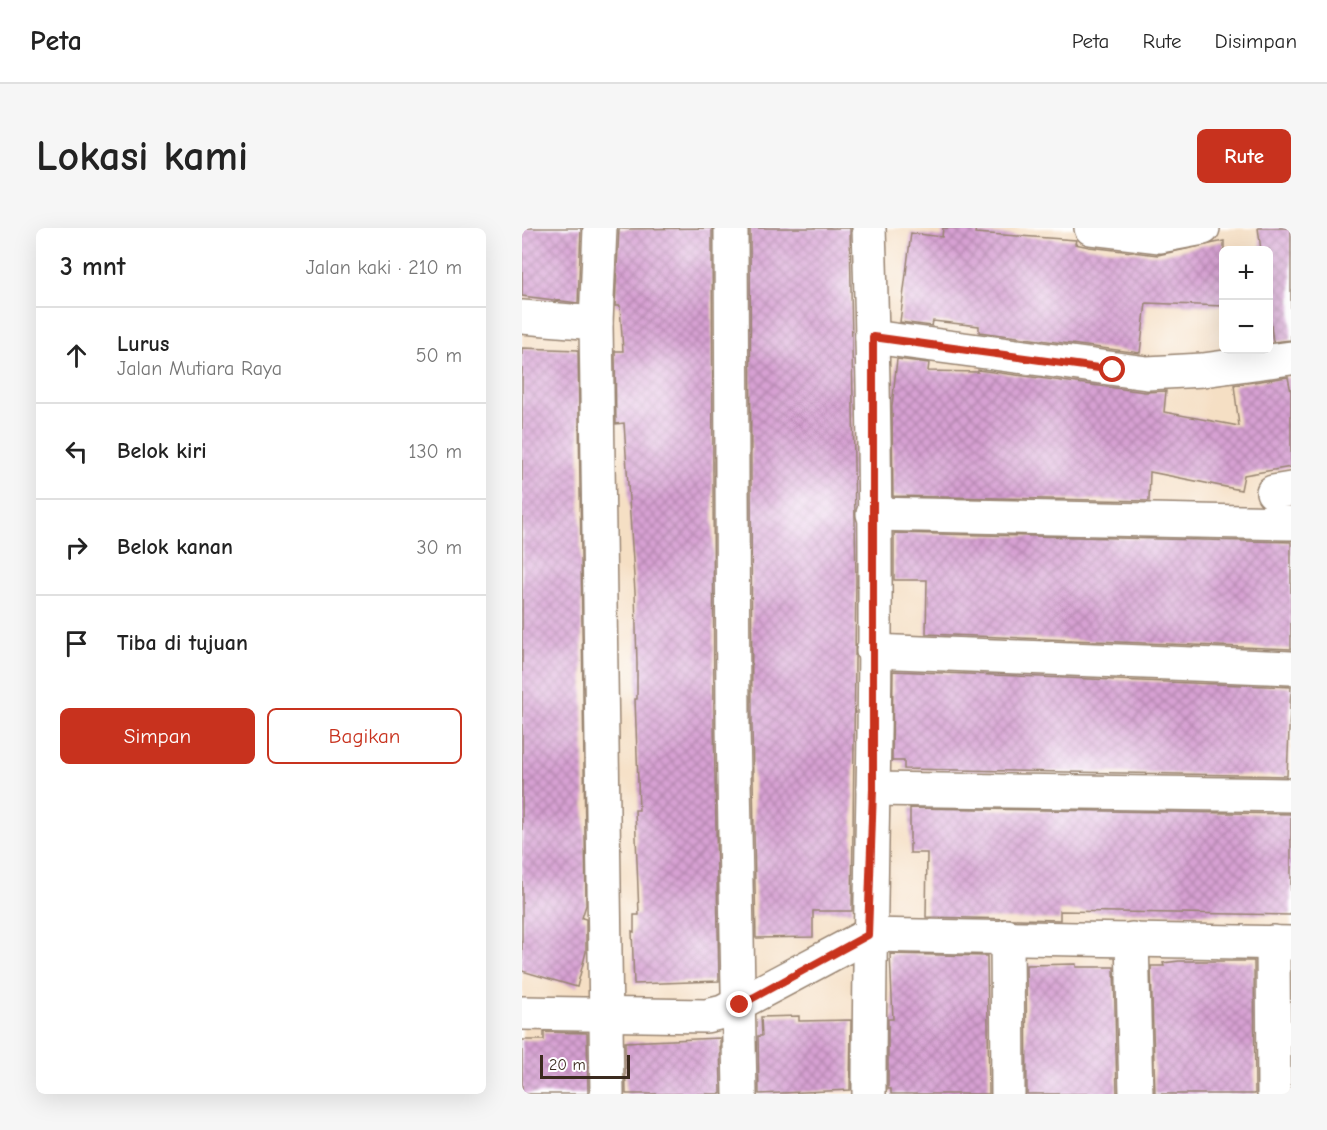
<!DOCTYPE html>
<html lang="id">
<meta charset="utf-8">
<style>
:root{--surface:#fff;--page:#f6f6f6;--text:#222;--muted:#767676;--line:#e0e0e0;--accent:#c8321e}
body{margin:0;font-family:"Comic Neue",sans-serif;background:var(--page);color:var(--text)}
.controls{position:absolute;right:18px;top:18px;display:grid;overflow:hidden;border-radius:9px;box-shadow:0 6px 24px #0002}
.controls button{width:54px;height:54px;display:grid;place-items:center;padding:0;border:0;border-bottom:2px solid var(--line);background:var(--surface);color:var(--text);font:30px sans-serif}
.scale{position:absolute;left:18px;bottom:15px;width:90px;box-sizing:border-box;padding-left:6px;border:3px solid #3b2a1e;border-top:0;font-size:16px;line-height:21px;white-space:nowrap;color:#3b2a1e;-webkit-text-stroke:4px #fff;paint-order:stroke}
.stop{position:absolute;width:18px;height:18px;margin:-14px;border:4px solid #c8321e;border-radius:50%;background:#fff}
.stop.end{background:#c8321e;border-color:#fff;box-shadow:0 2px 6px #0008}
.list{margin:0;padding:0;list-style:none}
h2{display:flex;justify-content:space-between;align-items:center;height:78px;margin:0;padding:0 24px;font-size:26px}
h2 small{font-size:20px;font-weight:400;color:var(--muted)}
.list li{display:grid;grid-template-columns:39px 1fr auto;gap:18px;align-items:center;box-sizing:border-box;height:96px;padding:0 24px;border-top:2px solid var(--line)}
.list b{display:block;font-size:22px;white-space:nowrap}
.list p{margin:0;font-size:20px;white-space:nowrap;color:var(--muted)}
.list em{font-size:20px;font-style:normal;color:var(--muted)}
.actions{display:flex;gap:12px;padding:18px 24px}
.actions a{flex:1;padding:14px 0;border:2px solid var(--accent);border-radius:9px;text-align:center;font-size:21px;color:var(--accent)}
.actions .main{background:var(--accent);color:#fff}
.icon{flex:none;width:33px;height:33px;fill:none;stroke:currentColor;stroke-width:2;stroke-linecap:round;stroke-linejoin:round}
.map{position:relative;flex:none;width:769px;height:866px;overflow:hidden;border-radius:9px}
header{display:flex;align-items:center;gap:36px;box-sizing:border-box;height:84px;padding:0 30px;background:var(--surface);border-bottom:2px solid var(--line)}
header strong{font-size:28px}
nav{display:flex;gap:33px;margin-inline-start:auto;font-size:21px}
.intro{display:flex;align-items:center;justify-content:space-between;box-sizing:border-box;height:144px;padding:0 36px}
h1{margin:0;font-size:42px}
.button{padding:15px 27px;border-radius:9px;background:var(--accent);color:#fff;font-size:21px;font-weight:700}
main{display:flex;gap:36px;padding:0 36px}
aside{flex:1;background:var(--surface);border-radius:9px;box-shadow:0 6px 24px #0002}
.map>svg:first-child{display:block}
</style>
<header>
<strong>Peta</strong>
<nav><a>Peta</a><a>Rute</a><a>Disimpan</a></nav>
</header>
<div class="intro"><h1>Lokasi kami</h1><a class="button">Rute</a></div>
<main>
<aside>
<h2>3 mnt<small>Jalan kaki · 210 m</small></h2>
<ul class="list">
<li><svg class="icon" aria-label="ahead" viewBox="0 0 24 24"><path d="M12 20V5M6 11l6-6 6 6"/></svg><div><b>Lurus</b><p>Jalan Mutiara Raya</p></div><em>50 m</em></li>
<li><svg class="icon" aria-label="left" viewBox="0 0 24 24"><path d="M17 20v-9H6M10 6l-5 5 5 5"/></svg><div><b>Belok kiri</b></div><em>130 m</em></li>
<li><svg class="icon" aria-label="right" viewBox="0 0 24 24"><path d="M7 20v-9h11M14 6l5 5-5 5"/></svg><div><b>Belok kanan</b></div><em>30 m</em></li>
<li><svg class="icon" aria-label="arrive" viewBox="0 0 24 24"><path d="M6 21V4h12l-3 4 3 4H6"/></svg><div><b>Tiba di tujuan</b></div></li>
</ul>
<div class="actions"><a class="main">Simpan</a><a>Bagikan</a></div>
</aside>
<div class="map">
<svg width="769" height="866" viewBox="0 0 769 866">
<defs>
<pattern id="building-cross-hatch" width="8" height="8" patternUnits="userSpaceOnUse" patternTransform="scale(1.5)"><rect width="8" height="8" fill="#d7a1d3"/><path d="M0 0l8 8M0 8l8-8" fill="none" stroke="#b083ab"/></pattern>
</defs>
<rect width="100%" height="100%" fill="#fff"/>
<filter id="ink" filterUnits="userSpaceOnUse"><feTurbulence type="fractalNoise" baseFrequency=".0167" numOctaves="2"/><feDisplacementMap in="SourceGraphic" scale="12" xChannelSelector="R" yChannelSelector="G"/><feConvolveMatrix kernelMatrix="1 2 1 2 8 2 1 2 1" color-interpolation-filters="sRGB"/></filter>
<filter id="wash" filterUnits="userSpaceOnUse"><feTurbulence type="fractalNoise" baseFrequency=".008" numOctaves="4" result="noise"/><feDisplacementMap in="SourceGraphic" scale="24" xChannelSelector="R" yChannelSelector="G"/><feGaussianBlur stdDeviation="1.35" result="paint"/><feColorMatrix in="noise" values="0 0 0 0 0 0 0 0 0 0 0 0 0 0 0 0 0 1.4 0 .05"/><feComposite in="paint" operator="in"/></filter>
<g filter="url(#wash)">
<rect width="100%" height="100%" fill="#f5dfc4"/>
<g id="blocks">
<g fill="url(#building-cross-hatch)">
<path d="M0,0H59L56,75L0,68Z"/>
<path d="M190,0L192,498L197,753L112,756L110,703L112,704V687H117L113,582H117L113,471H115V436L113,364L102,195L94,196L93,123H101L98,78H93L97,1Z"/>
<path d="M228,0H328L334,351L330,683H291V709L234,710L230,498Z"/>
<path d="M421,0H454L453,5L554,12L553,16L567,19L636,27L702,13V78L624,75L618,125L457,104V98L411,93L410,98L378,94L389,5L420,9Z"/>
<path d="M736,0H769V112L751,114L747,81V22H739Z"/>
<path d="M0,120L56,122L64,677L60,690L64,691V724L55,759L0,743Z"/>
<path d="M375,131L407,135L406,143L456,144V142L623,164L644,163L642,184L717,198L712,157L766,149L769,164V239L722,247L719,262L628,244L627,273L371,268L370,178Z"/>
<path d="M372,305L769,314V421L404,406L405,352H372Z"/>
<path d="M371,443L769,459L765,548L382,541V533H370Z"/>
<path d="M388,580L769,586V687L538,683V692L404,689L405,625H388Z"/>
<path d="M368,726L465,728L467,866H369V861H366V791H371Z"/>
<path d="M657,733H732L733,866H633L629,738H642L641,735Z"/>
<path d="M554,736V739H592L595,866H505L504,737Z"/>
<path d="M277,788V793L329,792L328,862L237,866L236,808H240L239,789Z"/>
<path d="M22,804L65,805L66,866H0V812H22Z"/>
<path d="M198,810L199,866H104L103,814Z"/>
</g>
</g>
</g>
<g filter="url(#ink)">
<use href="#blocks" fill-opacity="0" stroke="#988471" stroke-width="1.5"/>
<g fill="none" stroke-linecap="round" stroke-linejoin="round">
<defs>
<g id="minor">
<path d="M78,0L74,95L85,866"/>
<path d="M209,0L211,498L218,866"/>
<path d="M569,0L638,8L681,0"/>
<path d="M0,89L74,95"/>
<path d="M350,109L625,145L681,142L769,130"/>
<path d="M751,264L769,261"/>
<path d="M351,286L769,295"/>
<path d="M351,423L769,440"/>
<path d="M351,561L769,567"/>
<path d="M485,708L486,866"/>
<path d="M610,711L614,866"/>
<path d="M751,714L752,866"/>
<path d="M0,785L184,788L201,784L346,707L769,715"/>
<path d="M347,866C347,765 349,664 351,562C355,375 353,187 347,0"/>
</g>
</defs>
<use href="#minor" stroke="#988471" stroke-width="36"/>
<use href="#minor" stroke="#fff" stroke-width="33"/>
</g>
</g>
<g fill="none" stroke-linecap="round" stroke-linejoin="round" filter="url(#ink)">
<path stroke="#c8321e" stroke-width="8" d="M218,777L346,707L351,561V109L591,142"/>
</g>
</svg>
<div class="controls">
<button>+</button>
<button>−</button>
</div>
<div class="scale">20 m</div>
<div class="stop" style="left:591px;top:142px"></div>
<div class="stop end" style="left:218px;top:777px"></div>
</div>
</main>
